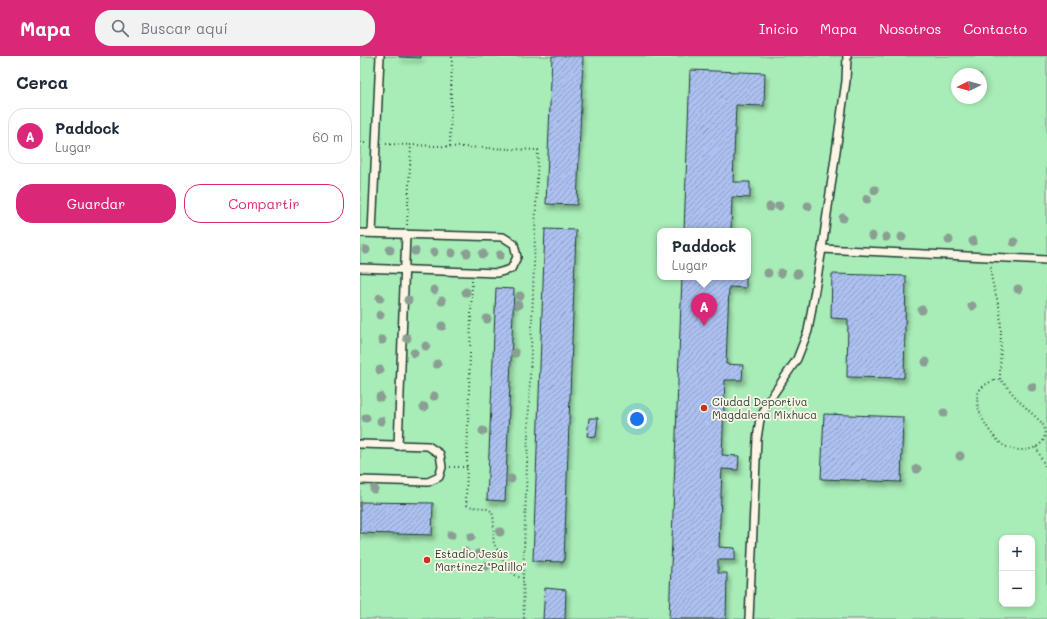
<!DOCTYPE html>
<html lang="es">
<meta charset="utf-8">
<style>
:root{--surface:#fff;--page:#f2f2f3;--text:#1f2937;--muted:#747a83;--line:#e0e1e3;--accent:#db2777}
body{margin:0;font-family:Mali,sans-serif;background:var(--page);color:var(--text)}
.controls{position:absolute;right:12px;bottom:12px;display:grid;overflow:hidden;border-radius:8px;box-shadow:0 2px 6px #0003}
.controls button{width:36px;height:36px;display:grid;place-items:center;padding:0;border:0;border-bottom:1px solid var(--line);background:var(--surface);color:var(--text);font:20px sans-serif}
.compass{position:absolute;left:591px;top:12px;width:36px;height:36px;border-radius:50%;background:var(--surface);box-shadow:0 2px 6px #0003;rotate:264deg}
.you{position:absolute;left:277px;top:363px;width:14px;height:14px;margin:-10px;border:3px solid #fff;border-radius:50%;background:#1a73e8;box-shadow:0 0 0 6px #1a73e833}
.badge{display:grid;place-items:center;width:26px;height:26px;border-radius:50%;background:var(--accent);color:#fff;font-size:13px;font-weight:700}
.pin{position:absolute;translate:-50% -33px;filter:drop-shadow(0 1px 2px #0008)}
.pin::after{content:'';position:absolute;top:21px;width:14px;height:12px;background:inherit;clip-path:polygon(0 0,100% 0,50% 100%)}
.popup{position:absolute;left:297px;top:172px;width:94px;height:52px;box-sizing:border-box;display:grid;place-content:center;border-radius:8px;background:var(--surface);filter:drop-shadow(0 1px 3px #0005);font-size:13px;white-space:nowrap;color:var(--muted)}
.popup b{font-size:15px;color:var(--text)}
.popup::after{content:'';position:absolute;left:50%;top:100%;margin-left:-8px;border:8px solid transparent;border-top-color:var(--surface)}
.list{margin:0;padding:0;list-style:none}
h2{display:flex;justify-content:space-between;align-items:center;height:52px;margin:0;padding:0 16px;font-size:17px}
h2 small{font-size:13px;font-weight:400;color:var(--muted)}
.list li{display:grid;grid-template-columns:26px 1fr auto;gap:12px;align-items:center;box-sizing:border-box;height:56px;margin:0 8px 8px;padding:0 8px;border:1px solid var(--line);border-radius:16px}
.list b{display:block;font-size:15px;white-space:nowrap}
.list p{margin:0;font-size:13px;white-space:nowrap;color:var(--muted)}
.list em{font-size:13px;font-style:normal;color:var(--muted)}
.actions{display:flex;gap:8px;padding:12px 16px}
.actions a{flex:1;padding:9px 0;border:1px solid var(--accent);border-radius:16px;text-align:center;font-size:14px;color:var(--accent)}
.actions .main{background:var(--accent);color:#fff}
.icon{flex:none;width:22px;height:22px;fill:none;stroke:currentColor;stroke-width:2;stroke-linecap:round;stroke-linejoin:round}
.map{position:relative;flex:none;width:687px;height:563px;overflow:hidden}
header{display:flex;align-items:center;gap:24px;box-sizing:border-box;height:56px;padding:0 20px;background:var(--accent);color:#fff}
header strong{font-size:19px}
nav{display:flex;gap:22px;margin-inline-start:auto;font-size:14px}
.search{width:280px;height:36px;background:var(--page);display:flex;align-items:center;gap:10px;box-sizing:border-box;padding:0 14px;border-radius:16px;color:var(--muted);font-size:15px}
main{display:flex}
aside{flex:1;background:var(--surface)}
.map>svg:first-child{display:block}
</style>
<header>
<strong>Mapa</strong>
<div class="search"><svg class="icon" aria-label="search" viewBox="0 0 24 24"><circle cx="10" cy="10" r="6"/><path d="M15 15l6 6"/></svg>Buscar aquí</div>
<nav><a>Inicio</a><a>Mapa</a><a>Nosotros</a><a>Contacto</a></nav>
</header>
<main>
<aside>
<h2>Cerca<small></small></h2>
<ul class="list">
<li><span class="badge">A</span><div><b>Paddock</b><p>Lugar</p></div><em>60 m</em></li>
</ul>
<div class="actions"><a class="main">Guardar</a><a>Compartir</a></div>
</aside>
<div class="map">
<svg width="687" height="563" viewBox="0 0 687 563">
<defs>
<pattern id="building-hatch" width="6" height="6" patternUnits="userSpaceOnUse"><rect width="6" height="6" fill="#acc1f0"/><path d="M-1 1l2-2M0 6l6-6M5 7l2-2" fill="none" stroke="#8b9ec3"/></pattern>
<filter id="shadow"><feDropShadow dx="2.5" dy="4.5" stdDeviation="2" flood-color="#0004"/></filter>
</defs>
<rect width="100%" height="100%" fill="#ecebe7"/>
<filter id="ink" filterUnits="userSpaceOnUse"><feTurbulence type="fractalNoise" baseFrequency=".025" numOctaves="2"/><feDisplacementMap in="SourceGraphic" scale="8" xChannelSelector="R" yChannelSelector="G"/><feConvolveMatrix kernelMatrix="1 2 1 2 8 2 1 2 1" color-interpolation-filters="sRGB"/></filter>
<g filter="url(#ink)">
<path fill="#a8ecb7" stroke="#649476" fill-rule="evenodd" d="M0,0H687V563H0ZM597,18H621V42H597ZM300,175H388V221H300ZM642,482H672V548H642Z"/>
<g fill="url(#building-hatch)" stroke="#1f3d34" filter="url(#shadow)">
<path d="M39,0H61V2L39,1Z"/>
<path d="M192,0H223L217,149L186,148Z"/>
<path d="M330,14L405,17L404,50L376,49L373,126H390V142L372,141L371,175H324Z"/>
<path d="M185,173L216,174L204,506L173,505Z"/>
<path d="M472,218L546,220L544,322L487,321L488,263L471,262Z"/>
<path d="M322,221H386V232L369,231L366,308L383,309L382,324H365L362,399L379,400L378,414L362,413L359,491L375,492V504H358V517H367L366,563H309Z"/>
<path d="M136,232L154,233L145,445L127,444Z"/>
<path d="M464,358L543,361L541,426L461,423Z"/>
<path d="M229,362H238L236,381L227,380Z"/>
<path d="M0,446L73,447L72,479L0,477Z"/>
<path d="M185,532L206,534L205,563H183Z"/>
</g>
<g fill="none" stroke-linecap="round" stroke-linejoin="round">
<defs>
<g id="lane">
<path d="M0,177L143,181L154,188L157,201L151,213L137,217L0,212"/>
<path d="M12,177L20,0"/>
<path d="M462,193L687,204"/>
<path d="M0,388L68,390L80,398L82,411L79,421L68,426L0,424"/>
<path d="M38,390L46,178"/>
<path d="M389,563L397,383L400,363L410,343L437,303L448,275L462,193L486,25L487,0"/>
</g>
</defs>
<use href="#lane" stroke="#1f3d34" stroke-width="10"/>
<g stroke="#1f3d34" stroke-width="2" stroke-dasharray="1 3" stroke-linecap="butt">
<path d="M0,87H8"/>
<path d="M26,88L178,94L163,522"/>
<path d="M90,90L92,0"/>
<path d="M47,169L51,89"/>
<path d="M631,211C630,227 638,241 640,256C642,278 640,302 640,324"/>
<path d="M112,225L106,444L107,449C115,453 123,450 129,454C137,457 132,479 134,488C141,499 149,521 163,522L164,563"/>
<path d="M634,324H640L643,326L658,344L682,367C685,372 686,379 683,385C680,389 675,392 670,393C661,395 651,394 643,389C631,381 611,350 619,335C623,329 629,327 634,324Z"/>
<path d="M676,391L687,414"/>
<path d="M90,411H107"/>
</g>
<use href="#lane" stroke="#fcf5e5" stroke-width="7"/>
</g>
<g fill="#8a9f93">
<circle cx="515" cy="134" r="4.5"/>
<circle cx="507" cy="143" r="4.5"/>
<circle cx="419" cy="150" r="4.5"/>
<circle cx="448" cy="150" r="4.5"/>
<circle cx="410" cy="151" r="4.5"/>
<circle cx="483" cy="162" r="4.5"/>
<circle cx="512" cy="180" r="4.5"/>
<circle cx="526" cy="181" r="4.5"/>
<circle cx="542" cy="181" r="4.5"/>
<circle cx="589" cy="184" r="4.5"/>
<circle cx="613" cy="185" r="4.5"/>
<circle cx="654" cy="186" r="4.5"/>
<circle cx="6" cy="194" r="4.5"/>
<circle cx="30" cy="194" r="4.5"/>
<circle cx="55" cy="195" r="4.5"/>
<circle cx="74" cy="196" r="4.5"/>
<circle cx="92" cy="197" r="4.5"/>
<circle cx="107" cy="197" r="4.5"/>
<circle cx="123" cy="198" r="4.5"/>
<circle cx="140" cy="199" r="4.5"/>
<circle cx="408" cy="217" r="4.5"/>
<circle cx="421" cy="217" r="4.5"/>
<circle cx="437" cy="218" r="4.5"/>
<circle cx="658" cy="233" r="4.5"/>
<circle cx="74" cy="234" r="4.5"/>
<circle cx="106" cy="236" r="4.5"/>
<circle cx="160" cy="240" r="4.5"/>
<circle cx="20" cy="242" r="4.5"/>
<circle cx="48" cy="244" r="4.5"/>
<circle cx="82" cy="245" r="4.5"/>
<circle cx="158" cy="249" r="4.5"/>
<circle cx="612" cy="250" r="4.5"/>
<circle cx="562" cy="254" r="4.5"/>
<circle cx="20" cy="259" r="4.5"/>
<circle cx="127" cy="263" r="4.5"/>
<circle cx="82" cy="270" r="4.5"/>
<circle cx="47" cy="282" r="4.5"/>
<circle cx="22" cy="284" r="4.5"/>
<circle cx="66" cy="290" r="4.5"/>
<circle cx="54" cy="297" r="4.5"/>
<circle cx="155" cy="297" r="4.5"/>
<circle cx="566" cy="306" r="4.5"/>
<circle cx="77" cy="308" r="4.5"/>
<circle cx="20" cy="314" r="4.5"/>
<circle cx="672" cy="331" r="4.5"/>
<circle cx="74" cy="340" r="4.5"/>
<circle cx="20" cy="341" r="4.5"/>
<circle cx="64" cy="351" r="4.5"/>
<circle cx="584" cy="357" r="4.5"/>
<circle cx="6" cy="362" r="4.5"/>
<circle cx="21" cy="365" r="4.5"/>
<circle cx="123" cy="375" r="4.5"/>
<circle cx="600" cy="400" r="4.5"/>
<circle cx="557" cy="413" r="4.5"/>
<circle cx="151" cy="423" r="4.5"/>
<circle cx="14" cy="433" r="4.5"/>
<circle cx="140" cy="476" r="4.5"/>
<circle cx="91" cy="479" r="4.5"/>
<circle cx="111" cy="481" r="4.5"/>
<circle cx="105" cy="496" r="4.5"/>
<circle cx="118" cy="498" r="4.5"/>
<circle cx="126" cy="510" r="4.5"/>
</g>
</g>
<g fill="#c8321e" stroke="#fcf5e5" stroke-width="1.5">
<circle cx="344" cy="352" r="4"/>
<circle cx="67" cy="504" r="4"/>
</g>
<g text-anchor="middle" stroke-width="3.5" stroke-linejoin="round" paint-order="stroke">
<g font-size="11" fill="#1f3d34" stroke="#fcf5e5" text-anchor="start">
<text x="352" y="350">Ciudad Deportiva<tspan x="352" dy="13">Magdalena Mixhuca</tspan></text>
<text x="75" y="502">Estadio Jesús<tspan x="75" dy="13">Martínez "Palillo"</tspan></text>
</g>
</g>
</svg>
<div class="controls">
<button>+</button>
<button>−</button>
</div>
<svg class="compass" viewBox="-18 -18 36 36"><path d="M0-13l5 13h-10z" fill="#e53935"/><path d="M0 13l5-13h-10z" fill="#747a83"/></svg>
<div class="you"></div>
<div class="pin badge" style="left:344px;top:270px">A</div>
<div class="popup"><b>Paddock</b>Lugar</div>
</div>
</main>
